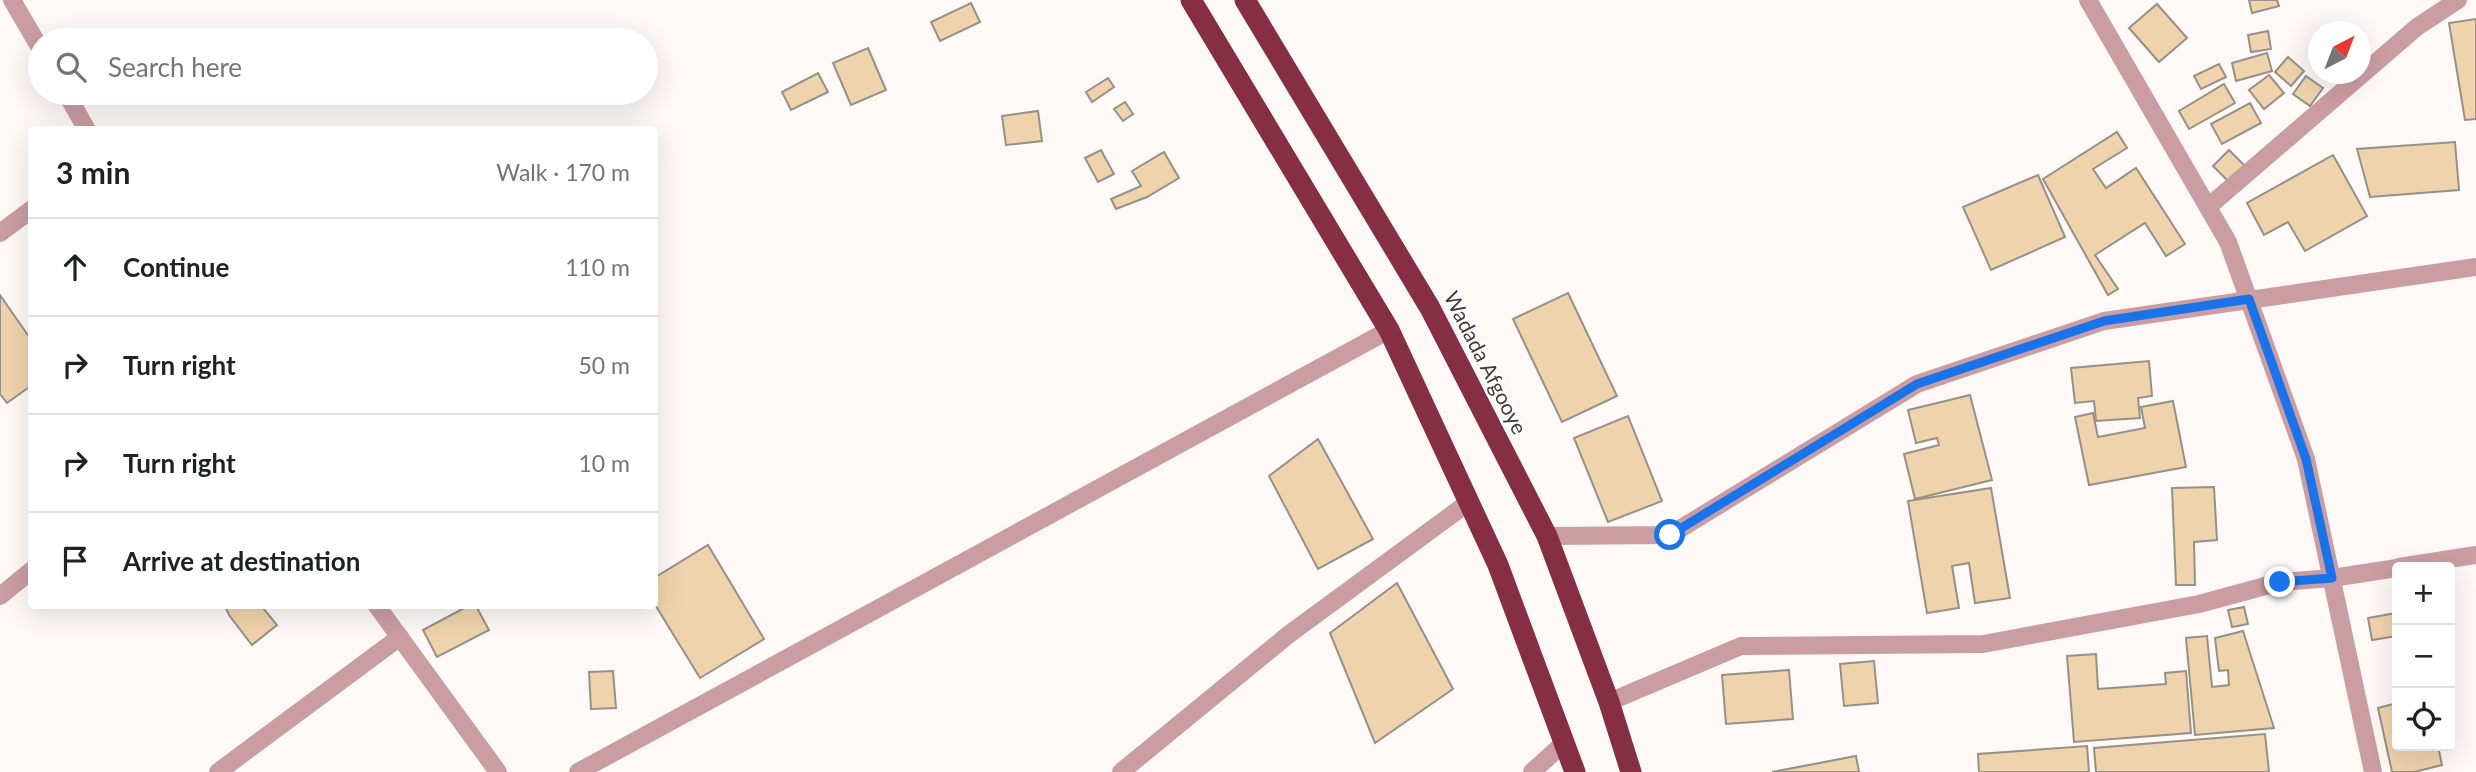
<!DOCTYPE html>
<meta charset="utf-8">
<style>
:root{--surface:#fff;--page:#f6f6f6;--text:#202124;--muted:#757577;--line:#e0e0e0}
body{margin:0;font-family:Lato,sans-serif;background:var(--page);color:var(--text)}
.controls{position:absolute;right:21px;bottom:21px;display:grid;overflow:hidden;border-radius:7px;box-shadow:0 7px 28px #0002}
.controls button{width:63px;height:63px;display:grid;place-items:center;padding:0;border:0;border-bottom:2px solid var(--line);background:var(--surface);color:var(--text);font:35px sans-serif}
.compass{position:absolute;left:2308px;top:21px;width:63px;height:63px;border-radius:50%;background:var(--surface);box-shadow:0 7px 28px #0002;rotate:42deg}
.stop{position:absolute;width:21px;height:21px;margin:-16px;border:5px solid #1a73e8;border-radius:50%;background:#fff}
.stop.end{background:#1a73e8;border-color:#fff;box-shadow:0 2px 7px #0008}
.list{margin:0;padding:0;list-style:none}
h2{display:flex;justify-content:space-between;align-items:center;height:91px;margin:0;padding:0 28px;font-size:30px}
h2 small{font-size:23px;font-weight:400;color:var(--muted)}
.list li{display:grid;grid-template-columns:46px 1fr auto;gap:21px;align-items:center;box-sizing:border-box;height:98px;padding:0 28px;border-top:2px solid var(--line)}
.list b{display:block;font-size:26px;white-space:nowrap}
.list em{font-size:23px;font-style:normal;color:var(--muted)}
.icon{flex:none;width:38px;height:38px;fill:none;stroke:currentColor;stroke-width:2;stroke-linecap:round;stroke-linejoin:round}
.map{position:relative;flex:none;width:2476px;height:772px;overflow:hidden}
.search{position:absolute;background:var(--surface);box-shadow:0 7px 28px #0002;left:28px;top:28px;width:630px;height:77px;display:flex;align-items:center;gap:18px;box-sizing:border-box;padding:0 24px;border-radius:38px;color:var(--muted);font-size:26px}
.panel{position:absolute;background:var(--surface);box-shadow:0 7px 28px #0002;left:28px;top:126px;width:630px;height:483px;border-radius:7px}
.map>svg:first-child{display:block}
</style>
<div class="map">
<svg width="2476" height="772" viewBox="0 0 2476 772">
<rect width="100%" height="100%" fill="#fef9f7"/>
<g fill="#efd3ac" stroke="#979087" stroke-width="2">
<path d="M2249,0H2277L2279,6L2252,13Z"/>
<path d="M971,3L980,22L940,41L931,22Z"/>
<path d="M2157,4L2187,38L2159,62L2129,28Z"/>
<path d="M2476,19V119L2465,120L2449,23Z"/>
<path d="M2342,23L2349,32H2333Z"/>
<path d="M2268,31L2271,49L2251,52L2248,35Z"/>
<path d="M868,48L886,90L851,105L833,63Z"/>
<path d="M2360,49L2370,62L2360,69Z"/>
<path d="M2267,53L2272,71L2236,81L2232,63Z"/>
<path d="M2288,57L2304,71L2291,86L2275,72Z"/>
<path d="M2219,64L2226,77L2201,89L2194,76Z"/>
<path d="M818,73L828,92L791,110L782,92Z"/>
<path d="M2269,75L2284,93L2264,109L2249,90Z"/>
<path d="M2306,76L2323,88L2310,106L2293,94Z"/>
<path d="M1108,78L1114,87L1092,102L1086,92Z"/>
<path d="M2224,84L2235,103L2189,129L2179,111Z"/>
<path d="M1125,102L1133,114L1123,121L1114,109Z"/>
<path d="M2250,103L2261,123L2222,144L2211,124Z"/>
<path d="M1038,111L1042,141L1006,145L1002,116Z"/>
<path d="M2117,132L2127,148L2093,169L2106,188L2136,168L2185,244L2166,256L2145,223L2095,255L2118,289L2108,295L2043,179Z"/>
<path d="M2455,142L2459,190L2370,197L2357,149Z"/>
<path d="M1101,150L1114,174L1098,182L1085,158Z"/>
<path d="M2229,150L2245,166L2229,182L2213,166Z"/>
<path d="M1164,152L1179,178L1147,197L1116,209L1111,199L1141,186L1132,171Z"/>
<path d="M2333,155L2367,216L2305,251L2288,222L2264,235L2247,203Z"/>
<path d="M2038,175L2065,237L1991,270L1963,207Z"/>
<path d="M1568,293L1617,396L1562,422L1513,319Z"/>
<path d="M0,295L32,341V385L7,403L0,394Z"/>
<path d="M2149,361L2152,396L2138,398L2140,418L2096,421L2094,401L2075,403L2071,368Z"/>
<path d="M1970,395L1992,480L1915,499L1904,454L1939,445L1937,438L1916,443L1908,410Z"/>
<path d="M2173,401L2186,467L2089,485L2075,417L2093,413L2098,437L2145,428L2141,407Z"/>
<path d="M1628,416L1662,501L1608,522L1574,438Z"/>
<path d="M1318,439L1373,539L1318,569L1269,476Z"/>
<path d="M2214,487L2217,540L2194,542L2195,585H2176L2172,488Z"/>
<path d="M1991,488L2010,598L1975,603L1969,563L1952,566L1959,608L1927,613L1908,501Z"/>
<path d="M708,545L764,639L700,678L654,603V578Z"/>
<path d="M1397,583L1453,689L1375,743L1330,633Z"/>
<path d="M225,606H266L263,608L277,625L252,645L229,615Z"/>
<path d="M468,606H476L489,630L437,657L423,630Z"/>
<path d="M2244,607L2248,624L2232,627L2228,610Z"/>
<path d="M2396,613L2397,636L2372,640L2368,618Z"/>
<path d="M2243,631L2274,728L2195,735L2186,638L2207,636L2212,687L2229,685L2228,670L2219,671L2215,638Z"/>
<path d="M2096,654L2098,689L2166,684L2165,673L2186,671L2191,733L2074,742L2067,656Z"/>
<path d="M1874,661L1878,703L1844,706L1840,664Z"/>
<path d="M1789,670L1793,719L1726,724L1722,675Z"/>
<path d="M613,671L616,708L591,709L589,672Z"/>
<path d="M2397,703V746H2438L2442,765L2414,772H2392L2378,708Z"/>
<path d="M2265,734L2269,772H2096L2094,748Z"/>
<path d="M2087,746L2089,772H1979L1978,754Z"/>
<path d="M1856,756L1859,772H1772Z"/>
</g>
<g fill="none" stroke-linecap="round" stroke-linejoin="round">
<g stroke="#ca9da2" stroke-width="18">
<path d="M12,0L40,48"/>
<path d="M2088,0L2228,242L2306,459L2373,772"/>
<path d="M66,93L87,130"/>
<path d="M2208,207L2417,27L2458,0"/>
<path d="M0,233L32,209"/>
<path d="M1547,536L1670,535L1917,384L2104,321L2476,267"/>
<path d="M2399,567L2476,555"/>
<path d="M0,596L32,570"/>
<path d="M377,606L498,772"/>
<path d="M1609,702L1741,646L1983,644L2199,604L2280,582L2332,578L2397,568"/>
<path d="M218,772L400,637"/>
<path d="M578,772L1389,330"/>
<path d="M1121,772L1288,635L1469,502"/>
<path d="M1532,772L1565,742"/>
</g>
<g stroke="#862e43" stroke-width="21">
<path d="M1191,0L1389,330L1498,565L1575,772"/>
<path d="M1245,0L1430,308L1547,536L1609,702L1631,772"/>
</g>
</g>
<g fill="none" stroke-linecap="round" stroke-linejoin="round">
<path stroke="#1a73e8" stroke-width="9" d="M1670,535L1917,384L2104,321L2249,299L2306,459L2332,578L2280,582"/>
</g>
<g text-anchor="middle" stroke-width="5" stroke-linejoin="round" paint-order="stroke">
<g font-size="21" fill="#403b39" stroke="#fff">
<text transform="translate(1485 363) rotate(63)" y="7">Wadada Afgooye</text>
</g>
</g>
</svg>
<div class="controls">
<button>+</button>
<button>−</button>
<button><svg class="icon" aria-label="locate" viewBox="0 0 24 24"><circle cx="12" cy="12" r="6"/><path d="M12 2v4M12 18v4M2 12h4M18 12h4"/></svg></button>
</div>
<svg class="compass" viewBox="-18 -18 36 36"><path d="M0-13l5 13h-10z" fill="#e53935"/><path d="M0 13l5-13h-10z" fill="#757577"/></svg>
<div class="stop" style="left:1670px;top:535px"></div>
<div class="stop end" style="left:2280px;top:582px"></div>
<div class="search"><svg class="icon" aria-label="search" viewBox="0 0 24 24"><circle cx="10" cy="10" r="6"/><path d="M15 15l6 6"/></svg>Search here</div>
<section class="panel">
<h2>3 min<small>Walk · 170 m</small></h2>
<ul class="list">
<li><svg class="icon" aria-label="ahead" viewBox="0 0 24 24"><path d="M12 20V5M6 11l6-6 6 6"/></svg><div><b>Continue</b></div><em>110 m</em></li>
<li><svg class="icon" aria-label="right" viewBox="0 0 24 24"><path d="M7 20v-9h11M14 6l5 5-5 5"/></svg><div><b>Turn right</b></div><em>50 m</em></li>
<li><svg class="icon" aria-label="right" viewBox="0 0 24 24"><path d="M7 20v-9h11M14 6l5 5-5 5"/></svg><div><b>Turn right</b></div><em>10 m</em></li>
<li><svg class="icon" aria-label="arrive" viewBox="0 0 24 24"><path d="M6 21V4h12l-3 4 3 4H6"/></svg><div><b>Arrive at destination</b></div></li>
</ul>
</section>
</div>
